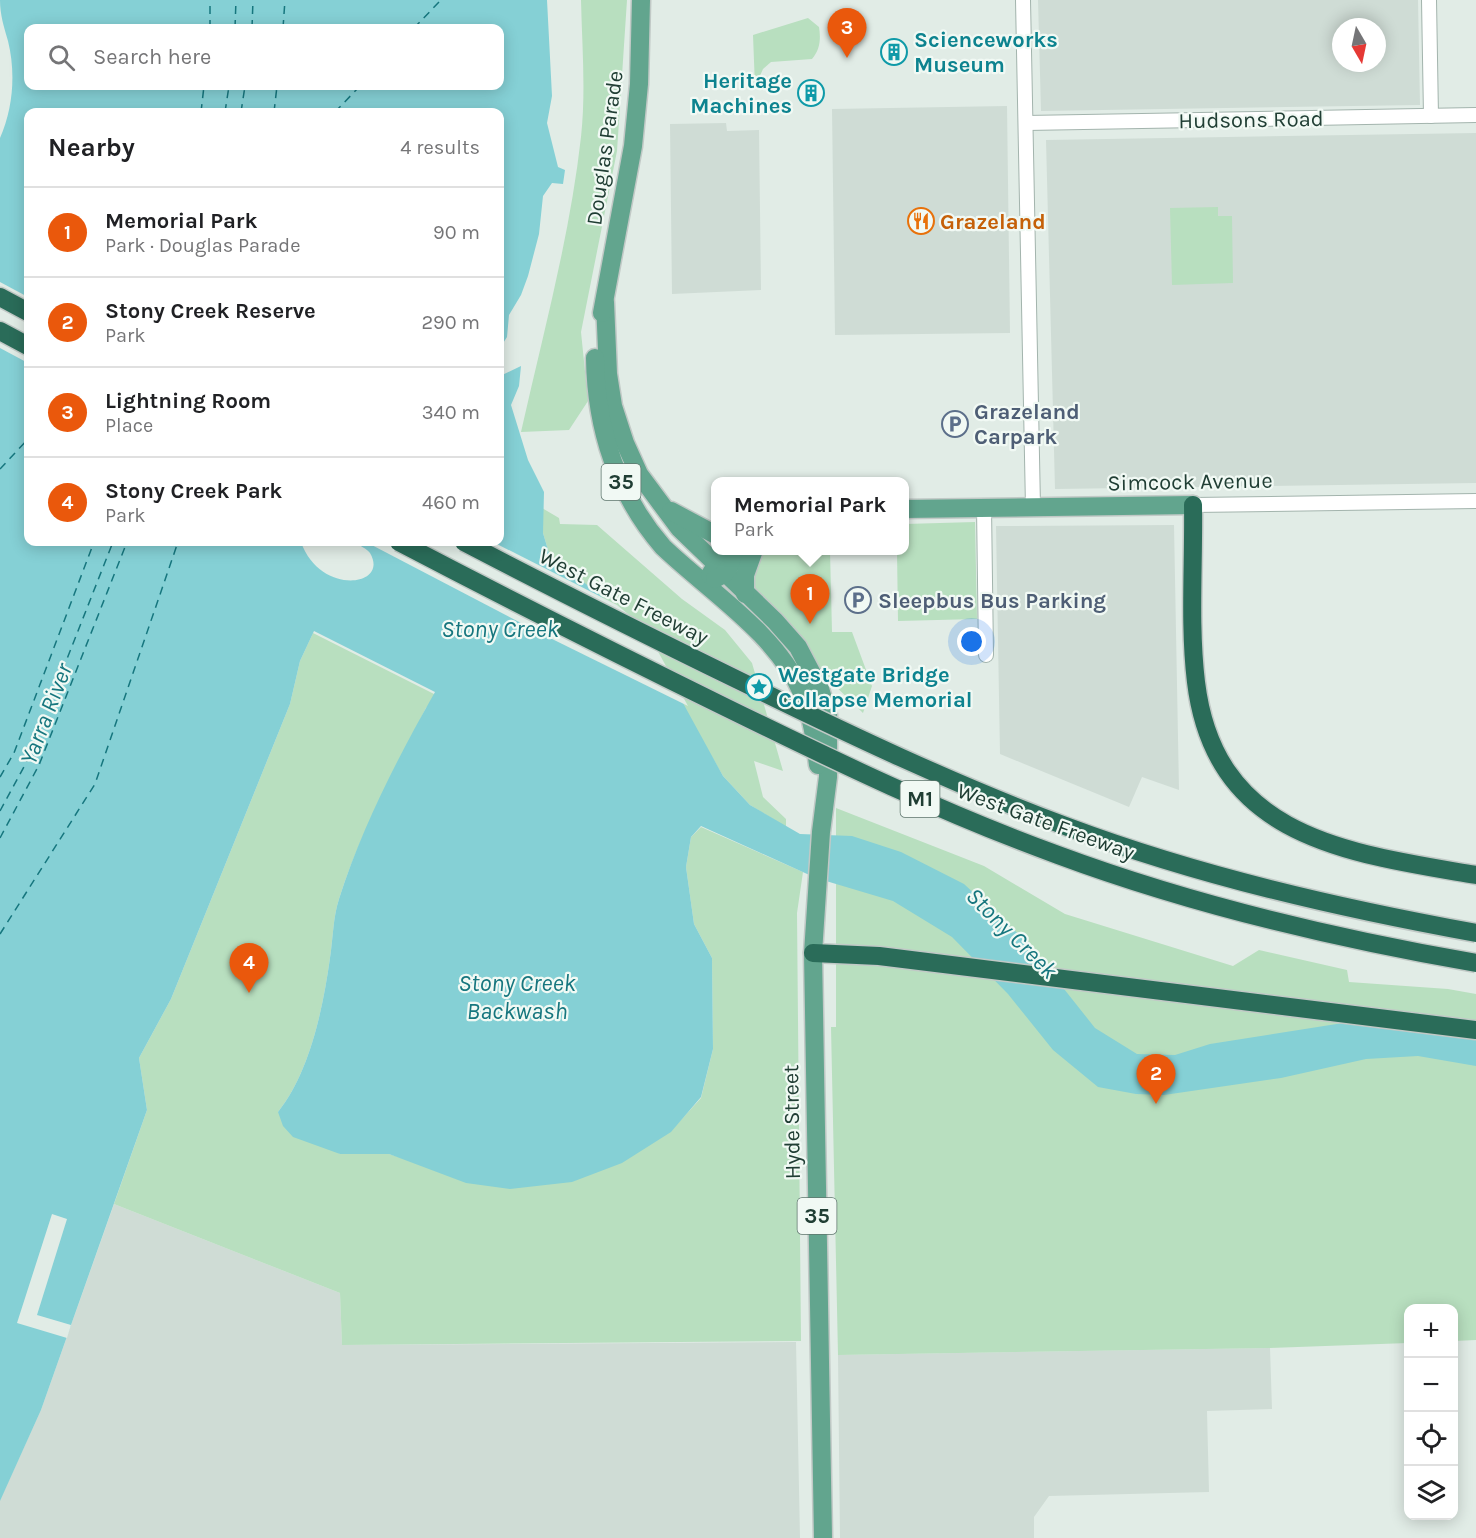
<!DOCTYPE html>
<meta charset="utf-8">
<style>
:root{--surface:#fff;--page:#f2f2f2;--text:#202124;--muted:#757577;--line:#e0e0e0;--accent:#ea580c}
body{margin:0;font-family:Karla,sans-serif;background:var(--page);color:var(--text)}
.controls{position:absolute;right:18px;bottom:18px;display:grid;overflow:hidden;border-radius:12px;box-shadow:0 3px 15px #0003}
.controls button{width:54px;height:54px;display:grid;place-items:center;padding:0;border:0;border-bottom:2px solid var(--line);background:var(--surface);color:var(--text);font:30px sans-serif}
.compass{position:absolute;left:1332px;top:18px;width:54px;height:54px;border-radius:50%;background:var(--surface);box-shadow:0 3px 15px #0003;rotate:171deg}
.you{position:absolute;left:972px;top:642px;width:21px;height:21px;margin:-15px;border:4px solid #fff;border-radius:50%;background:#1a73e8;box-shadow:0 0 0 9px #1a73e833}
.badge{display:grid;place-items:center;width:39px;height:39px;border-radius:50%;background:var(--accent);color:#fff;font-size:20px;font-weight:700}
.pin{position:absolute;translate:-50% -50px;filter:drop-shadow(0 2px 3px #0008)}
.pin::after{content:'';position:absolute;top:32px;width:21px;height:18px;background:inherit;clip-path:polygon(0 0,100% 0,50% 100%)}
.popup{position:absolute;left:711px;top:477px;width:198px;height:78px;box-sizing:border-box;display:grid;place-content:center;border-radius:12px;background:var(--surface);filter:drop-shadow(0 2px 4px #0005);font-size:20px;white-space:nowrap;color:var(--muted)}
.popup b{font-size:22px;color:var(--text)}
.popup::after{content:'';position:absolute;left:50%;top:100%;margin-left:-12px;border:12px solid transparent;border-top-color:var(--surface)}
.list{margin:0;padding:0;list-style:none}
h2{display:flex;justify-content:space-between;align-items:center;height:78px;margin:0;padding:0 24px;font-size:26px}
h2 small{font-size:20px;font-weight:400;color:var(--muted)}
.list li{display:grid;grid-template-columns:39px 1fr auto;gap:18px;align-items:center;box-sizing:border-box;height:90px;padding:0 24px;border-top:2px solid var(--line)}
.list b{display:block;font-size:22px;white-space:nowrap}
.list p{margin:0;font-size:20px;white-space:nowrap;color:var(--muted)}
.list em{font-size:20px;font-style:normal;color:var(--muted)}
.icon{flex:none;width:33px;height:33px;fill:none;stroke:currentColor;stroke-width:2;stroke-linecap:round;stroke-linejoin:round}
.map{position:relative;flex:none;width:1476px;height:1538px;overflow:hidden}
.search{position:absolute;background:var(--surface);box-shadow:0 3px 15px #0003;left:24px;top:24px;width:480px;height:66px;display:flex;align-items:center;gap:15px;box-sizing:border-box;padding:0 21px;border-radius:12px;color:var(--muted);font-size:22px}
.panel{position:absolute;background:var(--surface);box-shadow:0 3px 15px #0003;left:24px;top:108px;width:480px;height:438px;border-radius:12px}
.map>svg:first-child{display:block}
</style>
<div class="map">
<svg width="1476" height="1538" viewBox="0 0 1476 1538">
<rect width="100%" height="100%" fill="#e1ece6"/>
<g fill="#cfdcd5" fill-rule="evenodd">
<path d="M1038,0H1418L1420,105L1041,111ZM1341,27H1377V63H1341Z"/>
<path d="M1007,106L1010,333L835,335L832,109Z"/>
<path d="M726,123L727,131L759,130L761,290L672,294L670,124Z"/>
<path d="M1476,133V483L1055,489L1046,140Z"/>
<path d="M1174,525L1179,790L1142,777L1129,807L1000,754L996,526Z"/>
<path d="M114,1204L340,1293L342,1345L796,1342L800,1538H0V1500L41,1410Z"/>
<path d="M1270,1348L1272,1409L1207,1411L1209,1492L1049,1496L1034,1517V1538H840L838,1355Z"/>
</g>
<g fill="#b8dfbf">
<path d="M581,0H627L617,151L581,332L588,401L569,430L521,432C543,334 570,236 581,137C586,91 582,46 581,0Z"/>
<path d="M808,18L819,27C821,39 820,50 812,59L771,62L763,69L755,87L753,35Z"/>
<path d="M1218,207V216H1232L1233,283L1172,285L1170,208Z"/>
<path d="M542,508L559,518L560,524L597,525L682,599L725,630L752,663L783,771L754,761L763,797L786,819V827L750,805L723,776L686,712L576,576L551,560L543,533Z"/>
<path d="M975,522L977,619L898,621L897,551L904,550L905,524Z"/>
<path d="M763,551H830L832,632H852L872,686L863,713L823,674L800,636L756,592L750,581Z"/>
<path d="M313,633L438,696L426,708C395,771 360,832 339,899C333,917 333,939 330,958C323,1008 310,1072 278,1112L340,1154H389L427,1166L670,1132L701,1098L713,1049L712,958L694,924L686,867L691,837L701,827L803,872L797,913L801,1341L342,1345L340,1293L114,1204L147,1110L139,1058L171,999L290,704L300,661Z"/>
<path d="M836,808L984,866L1065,914L1233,966L1259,950L1347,970L1349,982L1448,989L1476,994V1340L1454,1341V1308H1408V1343L1270,1348L838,1355L831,1027H836Z"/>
</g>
<path fill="#85d0d5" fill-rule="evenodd" d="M0,0H547L552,96L547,123L558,167L565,170L563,184L552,183L543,196L539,234L528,276L521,295L509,315L507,337L500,348V112H28V542H301C320,596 390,587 370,553C367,549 359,545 354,542H500V376L521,366L519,386L511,405L528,460L544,492L543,533L551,560L576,576L643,630L723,776L750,805L800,834L852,836L901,852L964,884L1026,941L1095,1028L1137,1054L1175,1055L1210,1044L1381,1017L1476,1037V1066L1418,1056L1366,1059L1281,1078L1164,1095L1136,1094L1098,1087L1053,1050L1008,994L952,937L893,901L816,878L701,826L691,837L686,867L694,924L712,958L713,1049L701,1097L671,1132L622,1163L572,1182L510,1189L466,1183L389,1154H340L293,1137L283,1126L278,1112C310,1072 323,1008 330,958C333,939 333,917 339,899C362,827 398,757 435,692L314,631L300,661L290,704L171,999L139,1058L147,1110L41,1410L0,1501V138C13,109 16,73 8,41C4,27 0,15 0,0ZM28,28H500V86H28Z"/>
<g fill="#e1ece6">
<path d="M0,282L28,297V363L0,348Z"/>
<path d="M366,542H493L617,605L645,628L688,706L544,635Z"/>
<path d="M52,1214L67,1219L37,1315L71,1325L67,1338L17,1323Z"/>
</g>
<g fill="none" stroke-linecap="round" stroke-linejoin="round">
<g stroke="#16767e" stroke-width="1.5" stroke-dasharray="8 6" stroke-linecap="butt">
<path d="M210,28V0"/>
<path d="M235,28L236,0"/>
<path d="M252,28L253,0"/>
<path d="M283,28L285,0"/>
<path d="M414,28L441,0"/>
<path d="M201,112L204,86"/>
<path d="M225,112L229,86"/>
<path d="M241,112L245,86"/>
<path d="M274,112L277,86"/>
<path d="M335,112L360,86"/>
<path d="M0,469L28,439"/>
<path d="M0,777L14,753L94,542"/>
<path d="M0,811L26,763L113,542"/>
<path d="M0,838L39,765L127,542"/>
<path d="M0,934L95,784L178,542"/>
</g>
<defs>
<g id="minor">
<path d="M1023,0L1033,507"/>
<path d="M1429,0L1431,116"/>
<path d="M1026,123L1476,115"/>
<path d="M1193,505L1476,501"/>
<path d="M984,507L986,655"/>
</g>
<g id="major">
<path d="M605,302L608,374L613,406L625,443L639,474L679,528L775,621L798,647L820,689L828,715V777L821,832L813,953L823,1538"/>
<path d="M602,313L633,146L639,84L641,0"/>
<path d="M595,358C596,428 617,494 663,547C709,591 777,634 802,693C812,716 815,740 818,765"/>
<path d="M904,509L1193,505"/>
<path d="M671,511L716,535"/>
<path d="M710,575L725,550"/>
<path d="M715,579L724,574L741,550"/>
<path d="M745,594V575L754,550"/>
</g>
<g id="highway">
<path d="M0,297L28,312"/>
<path d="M0,331L28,346"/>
<path d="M1193,505C1194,563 1189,624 1196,682C1215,839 1349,853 1476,875"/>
<path d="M813,953L879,956L1476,1030"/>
</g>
</defs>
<use href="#minor" stroke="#a3b4ad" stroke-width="16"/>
<use href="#major" stroke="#c1c9c6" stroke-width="21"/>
<use href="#highway" stroke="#c1c9c6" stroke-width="21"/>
<use href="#minor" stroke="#fff" stroke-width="14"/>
<use href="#major" stroke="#62a58e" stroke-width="18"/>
<use href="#highway" stroke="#2a6c59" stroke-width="18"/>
<defs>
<g id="highway-bridge">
<path d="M399,542C508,599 617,654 727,708C835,761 945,814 1058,855C1190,904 1338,939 1476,963"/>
<path d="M464,542C554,589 646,635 738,680C846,733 955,785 1068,827C1199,876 1339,908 1476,933"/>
</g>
</defs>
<use href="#highway-bridge" stroke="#c1c9c6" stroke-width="21" stroke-linecap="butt"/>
<use href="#highway-bridge" stroke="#2a6c59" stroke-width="18"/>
</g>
<defs>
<symbol id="building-ring" viewBox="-11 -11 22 22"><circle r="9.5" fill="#f1f9f4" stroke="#0f9aa8" stroke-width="1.5"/><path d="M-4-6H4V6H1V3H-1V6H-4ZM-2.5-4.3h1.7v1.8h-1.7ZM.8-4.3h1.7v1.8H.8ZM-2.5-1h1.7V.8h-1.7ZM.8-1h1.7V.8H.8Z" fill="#0f9aa8"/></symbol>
<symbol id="restaurant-ring" viewBox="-11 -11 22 22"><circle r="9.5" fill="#f1f9f4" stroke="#e8710a" stroke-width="1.5"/><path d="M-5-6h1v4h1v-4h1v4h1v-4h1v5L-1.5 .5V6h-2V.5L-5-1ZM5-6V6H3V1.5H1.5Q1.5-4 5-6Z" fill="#e8710a"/></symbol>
<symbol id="parking-ring" viewBox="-11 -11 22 22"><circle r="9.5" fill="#f1f9f4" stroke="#5c6f8a" stroke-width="1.5"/><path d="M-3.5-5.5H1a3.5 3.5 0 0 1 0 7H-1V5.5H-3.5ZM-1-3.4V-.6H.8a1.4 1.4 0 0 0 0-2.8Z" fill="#5c6f8a"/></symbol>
<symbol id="sight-ring" viewBox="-11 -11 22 22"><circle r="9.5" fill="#f1f9f4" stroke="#0f9aa8" stroke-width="1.5"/><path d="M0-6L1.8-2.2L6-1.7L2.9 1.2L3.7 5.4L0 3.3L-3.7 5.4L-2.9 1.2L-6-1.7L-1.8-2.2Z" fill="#0f9aa8"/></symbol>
</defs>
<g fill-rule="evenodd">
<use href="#building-ring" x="879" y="37" width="30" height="30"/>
<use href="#building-ring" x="796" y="78" width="30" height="30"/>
<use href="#restaurant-ring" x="906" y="206" width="30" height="30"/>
<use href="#parking-ring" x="940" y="409" width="30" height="30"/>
<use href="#parking-ring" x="843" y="585" width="30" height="30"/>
<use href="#sight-ring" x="744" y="672" width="30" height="30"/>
</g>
<g text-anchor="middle" stroke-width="4.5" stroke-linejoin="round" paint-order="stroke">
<g fill="#f1f9f4" stroke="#5f766e" stroke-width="1.5">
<rect x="601.5" y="464" width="39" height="36" rx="4.5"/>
<rect x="900.5" y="781" width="39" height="36" rx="4.5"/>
<rect x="797.5" y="1198" width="39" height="36" rx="4.5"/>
</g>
<g font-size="21" font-weight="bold" fill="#203e34">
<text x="621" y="489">35</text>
<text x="920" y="806">M1</text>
<text x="817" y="1223">35</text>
</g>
<g font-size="22" font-weight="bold" fill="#0d838f" stroke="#f1f9f4" text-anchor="start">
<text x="914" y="47">Scienceworks<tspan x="914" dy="25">Museum</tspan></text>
<text x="792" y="88" text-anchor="end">Heritage<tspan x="792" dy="25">Machines</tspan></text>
<text x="778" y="682">Westgate Bridge<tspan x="778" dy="25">Collapse Memorial</tspan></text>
</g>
<g font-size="22" fill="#203e34" stroke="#f1f9f4">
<text transform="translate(1251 119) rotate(-1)" y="8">Hudsons Road</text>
<text transform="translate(604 148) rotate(-82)" y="8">Douglas Parade</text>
<text transform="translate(1190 481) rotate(-1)" y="8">Simcock Avenue</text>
<text transform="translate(624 596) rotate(27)" y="8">West Gate Freeway</text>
<text transform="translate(1046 821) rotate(20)" y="8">West Gate Freeway</text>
<text transform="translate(791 1122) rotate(-91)" y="8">Hyde Street</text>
</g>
<g font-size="22" font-weight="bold" fill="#c56008" stroke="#f1f9f4" text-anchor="start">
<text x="940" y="229">Grazeland</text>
</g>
<g font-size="22" font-weight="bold" fill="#4e5e75" stroke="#f1f9f4" text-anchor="start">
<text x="974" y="419">Grazeland<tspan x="974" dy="25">Carpark</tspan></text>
<text x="878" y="608">Sleepbus Bus Parking</text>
</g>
<g font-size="24" font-style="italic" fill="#16767e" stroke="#f1f9f4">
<text x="500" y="637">Stony Creek</text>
<text transform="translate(46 714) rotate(-69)" y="8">Yarra River</text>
<text transform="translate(1012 933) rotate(45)" y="8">Stony Creek</text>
<text x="517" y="991">Stony Creek<tspan x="517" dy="28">Backwash</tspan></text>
</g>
</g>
</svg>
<div class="controls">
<button>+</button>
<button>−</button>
<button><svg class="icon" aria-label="locate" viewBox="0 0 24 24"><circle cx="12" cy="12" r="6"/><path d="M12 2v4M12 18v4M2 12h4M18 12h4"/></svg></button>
<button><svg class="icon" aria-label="layers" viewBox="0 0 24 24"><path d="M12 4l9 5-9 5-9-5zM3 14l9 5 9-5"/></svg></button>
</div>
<svg class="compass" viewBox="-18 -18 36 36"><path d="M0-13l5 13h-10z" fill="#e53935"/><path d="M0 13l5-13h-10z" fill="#757577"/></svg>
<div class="you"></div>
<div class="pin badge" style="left:810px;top:624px">1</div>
<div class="popup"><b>Memorial Park</b>Park</div>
<div class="pin badge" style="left:1156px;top:1104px">2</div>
<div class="pin badge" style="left:847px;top:58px">3</div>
<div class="pin badge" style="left:249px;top:993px">4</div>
<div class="search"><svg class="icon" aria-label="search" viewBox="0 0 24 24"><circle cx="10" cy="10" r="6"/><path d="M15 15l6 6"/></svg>Search here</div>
<section class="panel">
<h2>Nearby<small>4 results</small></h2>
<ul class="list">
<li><span class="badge">1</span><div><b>Memorial Park</b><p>Park · Douglas Parade</p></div><em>90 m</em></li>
<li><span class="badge">2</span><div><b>Stony Creek Reserve</b><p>Park</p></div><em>290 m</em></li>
<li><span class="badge">3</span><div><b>Lightning Room</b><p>Place</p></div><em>340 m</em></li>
<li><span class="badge">4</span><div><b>Stony Creek Park</b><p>Park</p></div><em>460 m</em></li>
</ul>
</section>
</div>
